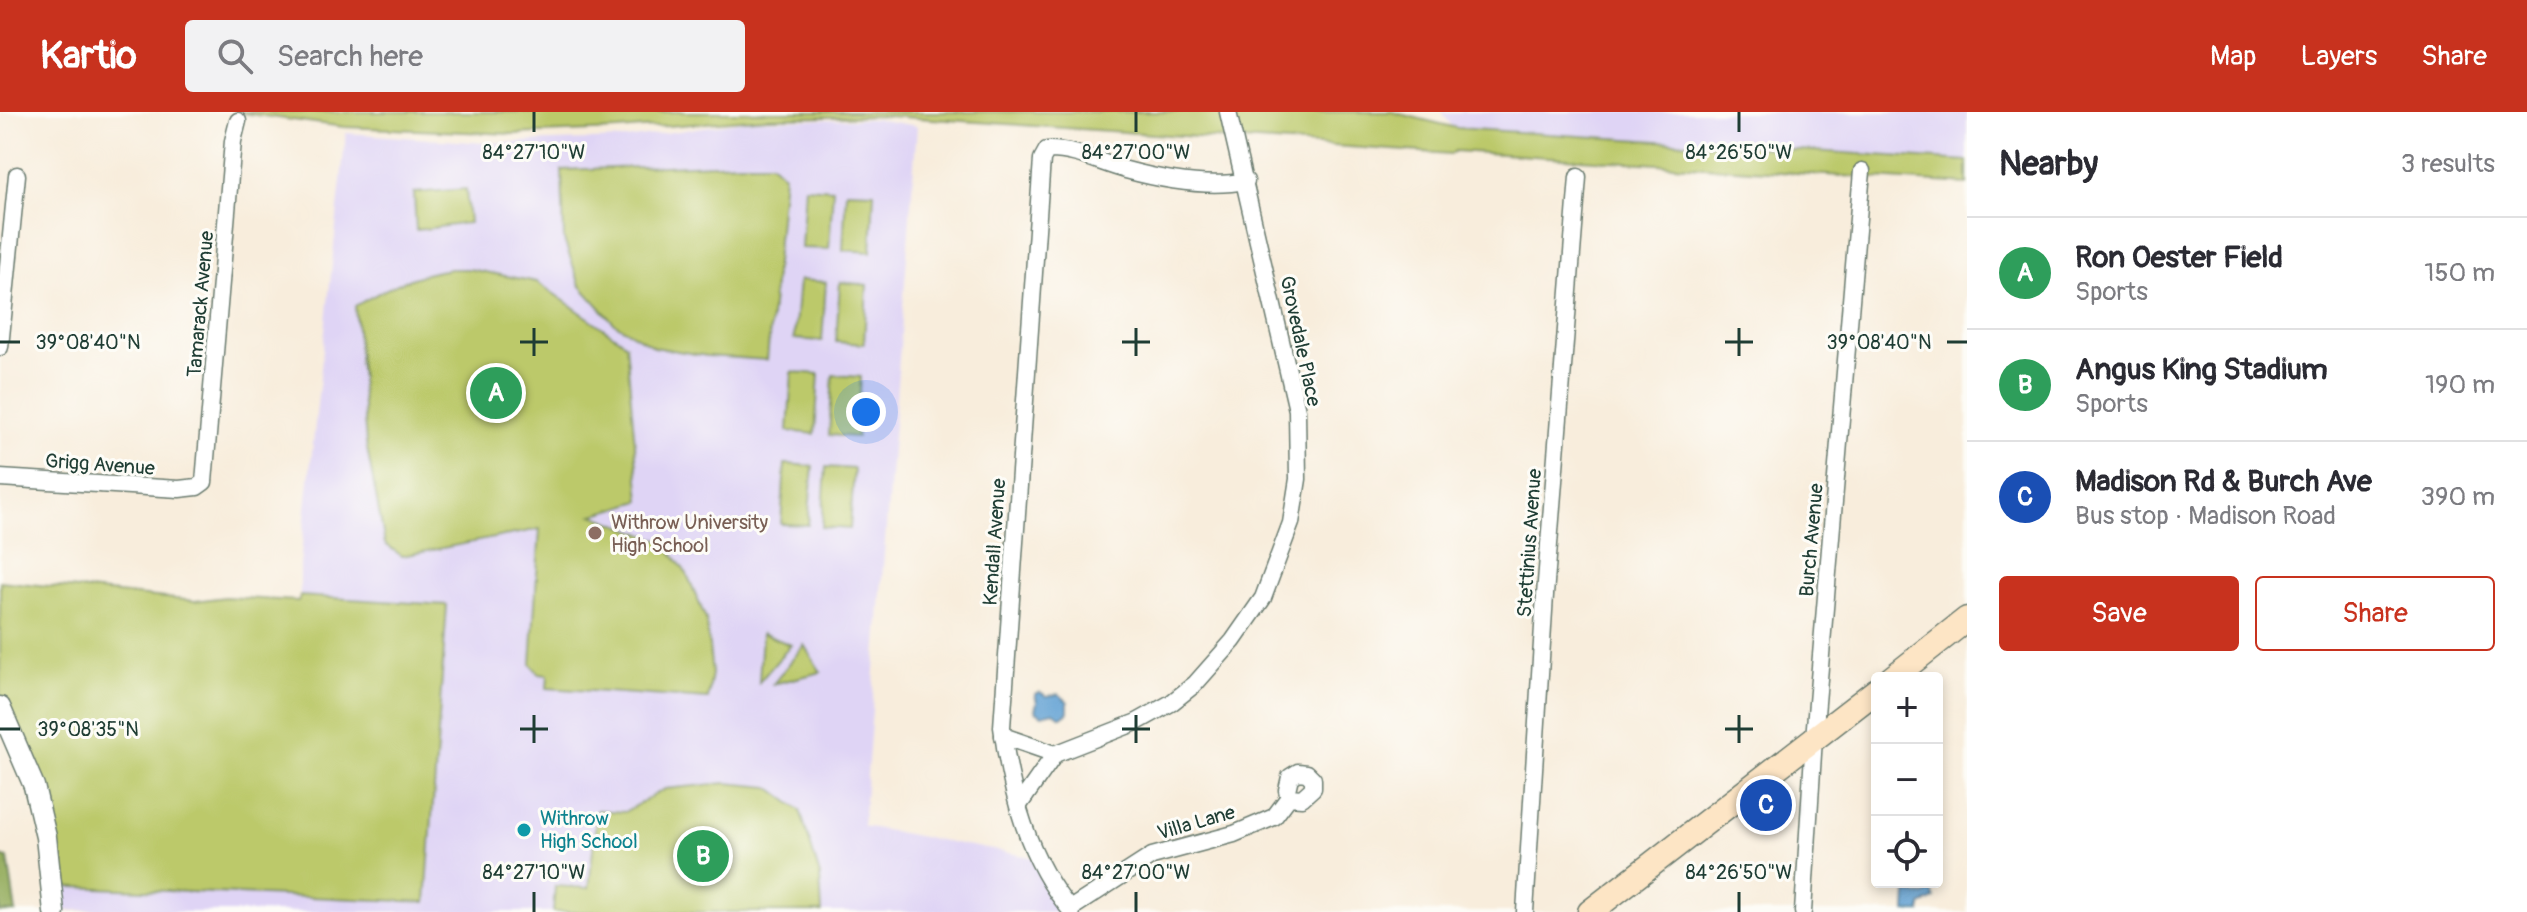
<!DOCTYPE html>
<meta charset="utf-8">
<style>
:root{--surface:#fff;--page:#f2f2f3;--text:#2b2b33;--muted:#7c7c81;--line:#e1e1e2;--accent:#c8321e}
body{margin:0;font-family:Pangolin,sans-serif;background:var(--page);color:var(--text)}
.controls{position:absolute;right:24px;bottom:24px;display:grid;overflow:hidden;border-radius:8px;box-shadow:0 4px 12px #0003}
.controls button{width:72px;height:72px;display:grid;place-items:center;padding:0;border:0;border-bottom:2px solid var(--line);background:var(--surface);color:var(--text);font:40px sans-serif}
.you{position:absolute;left:866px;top:300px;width:28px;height:28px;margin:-20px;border:6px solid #fff;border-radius:50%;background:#1a73e8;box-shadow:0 0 0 12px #1a73e833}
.badge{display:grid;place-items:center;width:52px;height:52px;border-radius:50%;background:var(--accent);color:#fff;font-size:26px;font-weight:700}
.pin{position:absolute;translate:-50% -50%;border:4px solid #fff;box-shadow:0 2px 8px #0006}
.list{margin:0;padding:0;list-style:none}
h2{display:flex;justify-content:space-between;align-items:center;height:104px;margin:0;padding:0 32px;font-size:34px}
h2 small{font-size:26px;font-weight:400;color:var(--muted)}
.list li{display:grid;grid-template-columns:52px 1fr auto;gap:24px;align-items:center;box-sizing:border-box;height:112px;padding:0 32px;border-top:2px solid var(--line)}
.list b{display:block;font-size:30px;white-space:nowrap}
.list p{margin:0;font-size:26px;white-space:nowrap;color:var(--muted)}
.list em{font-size:26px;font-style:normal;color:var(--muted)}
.actions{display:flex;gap:16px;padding:24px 32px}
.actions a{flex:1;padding:18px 0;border:2px solid var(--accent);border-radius:8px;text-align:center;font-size:28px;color:var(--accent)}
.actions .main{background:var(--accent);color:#fff}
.icon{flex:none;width:44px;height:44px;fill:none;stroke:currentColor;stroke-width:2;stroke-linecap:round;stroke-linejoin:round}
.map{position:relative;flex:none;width:1967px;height:800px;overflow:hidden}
header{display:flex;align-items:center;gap:48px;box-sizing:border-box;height:112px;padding:0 40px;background:var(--accent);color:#fff}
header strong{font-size:38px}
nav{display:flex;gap:44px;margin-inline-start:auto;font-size:28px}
.search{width:560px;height:72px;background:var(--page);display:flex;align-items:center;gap:20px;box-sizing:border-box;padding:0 28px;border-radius:8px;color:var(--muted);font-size:30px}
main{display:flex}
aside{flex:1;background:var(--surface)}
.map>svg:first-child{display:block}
</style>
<header>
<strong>Kartio</strong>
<div class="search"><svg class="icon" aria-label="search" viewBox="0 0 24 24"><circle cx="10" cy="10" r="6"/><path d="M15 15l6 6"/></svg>Search here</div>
<nav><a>Map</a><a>Layers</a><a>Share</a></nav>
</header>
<main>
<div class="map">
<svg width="1967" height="800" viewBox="0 0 1967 800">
<rect width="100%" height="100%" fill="#fdfcf7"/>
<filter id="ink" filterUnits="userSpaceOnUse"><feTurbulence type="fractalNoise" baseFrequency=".0125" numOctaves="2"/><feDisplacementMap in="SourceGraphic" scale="16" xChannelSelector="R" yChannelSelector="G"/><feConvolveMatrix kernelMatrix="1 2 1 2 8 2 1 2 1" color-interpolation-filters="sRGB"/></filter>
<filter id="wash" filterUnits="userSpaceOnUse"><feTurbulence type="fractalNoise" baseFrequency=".006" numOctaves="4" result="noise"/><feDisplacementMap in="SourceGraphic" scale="32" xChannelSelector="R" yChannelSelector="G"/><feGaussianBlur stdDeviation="1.8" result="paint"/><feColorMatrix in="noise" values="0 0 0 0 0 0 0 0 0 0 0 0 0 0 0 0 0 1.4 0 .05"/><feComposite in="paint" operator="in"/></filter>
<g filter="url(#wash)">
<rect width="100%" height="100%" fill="#f8eddc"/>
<g fill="#dfd4f5">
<path d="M1442,0H1967V57L1459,24Z"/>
<path d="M875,7L917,14L863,714L1036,746L1072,800H168L134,797L54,799L51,774L89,775L447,493L300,484V453L346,21L485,31L626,27L751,8Z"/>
</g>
<g fill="#bcc96b" stroke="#6e8350" stroke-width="2">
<path d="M234,0H1392L1457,16L1967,49V72L1455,39L1451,42L888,4L767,6L618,18L513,22L344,15Z"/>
<path d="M742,51H771L784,63L767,248L707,244L654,235L614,211L580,173L564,128L562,58Z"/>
<path d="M805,75L833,77L829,137L801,136Z"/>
<path d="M466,77L469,111L416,118L414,81Z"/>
<path d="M846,79L874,80L871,140L843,138Z"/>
<path d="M450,157H469L537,170L626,232L640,389L593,403L664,430L687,462L706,507L712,561L708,587L547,576L548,563L539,562L531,552L540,417L402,444L385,432L366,331L355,194C386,176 414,162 450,157Z"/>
<path d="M799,168L826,170L822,229L794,227Z"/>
<path d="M840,170L867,173L864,232L836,230Z"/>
<path d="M792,260L819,262L815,322L788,319Z"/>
<path d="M833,263L861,265L857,325L829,323Z"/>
<path d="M785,352L813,354L808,413L781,412Z"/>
<path d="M826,355L854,357L850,417L822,415Z"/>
<path d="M0,469L195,489L225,485L298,489L300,484L447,493L426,790L51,774L46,725L0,595Z"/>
<path d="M762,521L791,533L759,570Z"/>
<path d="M804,533L821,560L773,572Z"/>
<path d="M726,671L769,675L800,698L820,764L822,800H553L555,774L589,776L597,698L624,700L665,677Z"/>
</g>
<path fill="#95ad5f" stroke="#5a754a" stroke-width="2" d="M0,744L8,746L16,800H0Z"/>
<g fill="#61a0d3" stroke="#406e84" stroke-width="2">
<path d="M1040,580L1047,584L1059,582L1068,590V600L1061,605L1054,600L1042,603L1035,598L1037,590L1035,582Z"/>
<path d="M1932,780L1935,787L1921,793V800H1906L1907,782L1925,783Z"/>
</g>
</g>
<g filter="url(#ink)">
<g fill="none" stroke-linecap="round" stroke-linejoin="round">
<defs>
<g id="minor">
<path d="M0,235L17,63"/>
<path d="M0,366L179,377L197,375L204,370L233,29L238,9"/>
<path d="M1003,624L1055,642"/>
<path d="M1019,693L1055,642L1137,610L1171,591L1195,572L1233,529L1263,486L1291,411L1298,367L1297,298L1228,0"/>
<path d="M1070,797L1152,744L1234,722L1274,705L1289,685L1302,686L1313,676V667L1307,661L1298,660L1290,665L1287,678L1289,685"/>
<path d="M1072,800C1028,748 1011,682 1002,615L1042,47L1047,38C1075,37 1100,51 1126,58C1163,68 1209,76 1246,69"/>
<path d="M1525,800L1545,483L1578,65"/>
<path d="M1803,800L1814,626L1862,59"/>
</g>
<path id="tertiary" d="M0,595L34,674L46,725L54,800"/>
<g id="secondary">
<path d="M1892,566L1967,507"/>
<path d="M1590,800L1877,578"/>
</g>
</defs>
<use href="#minor" stroke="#6b7b6f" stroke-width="19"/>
<use href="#tertiary" stroke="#6b7b6f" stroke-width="23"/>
<use href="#secondary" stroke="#6b7b6f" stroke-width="27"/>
<use href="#minor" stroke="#fff" stroke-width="16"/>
<use href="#tertiary" stroke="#fff" stroke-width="20"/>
<use href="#secondary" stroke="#fde5c5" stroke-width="24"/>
</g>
</g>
<path fill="none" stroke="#1f3d34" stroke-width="3" d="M534,0V20M1136,0V20M1739,0V20M534,216V244M1136,216V244M1739,216V244M0,230H20M520,230H548M1122,230H1150M1725,230H1753M1947,230H1967M534,603V631M1136,603V631M1739,603V631M0,617H20M520,617H548M1122,617H1150M1725,617H1753M534,780V800M1136,780V800M1739,780V800"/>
<circle fill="#8d6e63" stroke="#fdfcf7" stroke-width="3" cx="595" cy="421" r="8"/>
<circle fill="#0f9aa8" stroke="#fdfcf7" stroke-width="3" cx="524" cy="718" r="8"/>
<g text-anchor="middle" stroke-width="6" stroke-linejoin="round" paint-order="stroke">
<g font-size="20" fill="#1f3d34" stroke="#fdfcf7">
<text transform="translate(200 192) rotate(-85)" y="7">Tamarack Avenue</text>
<text transform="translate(1301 229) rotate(78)" y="7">Grovedale Place</text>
<text transform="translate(100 352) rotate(4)" y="7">Grigg Avenue</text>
<text transform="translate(1811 428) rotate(-85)" y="7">Burch Avenue</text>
<text transform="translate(994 430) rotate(-86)" y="7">Kendall Avenue</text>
<text transform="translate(1529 431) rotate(-86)" y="7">Stettinius Avenue</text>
<text transform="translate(1196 710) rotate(-16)" y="7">Villa Lane</text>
</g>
<g font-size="20" fill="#785e54" stroke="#fdfcf7" text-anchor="start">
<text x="611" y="417">Withrow University<tspan x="611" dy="23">High School</tspan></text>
</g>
<g font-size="20" fill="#0d838f" stroke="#fdfcf7" text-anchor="start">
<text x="540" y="713">Withrow<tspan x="540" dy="23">High School</tspan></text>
</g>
</g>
<g font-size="20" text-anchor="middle" fill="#1f3d34" stroke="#fdfcf7" stroke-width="6" stroke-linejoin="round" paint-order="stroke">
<text x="534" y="47">84°27'10"W</text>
<text x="1136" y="47">84°27'00"W</text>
<text x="1739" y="47">84°26'50"W</text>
<text x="88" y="237">39°08'40"N</text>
<text x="1879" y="237">39°08'40"N</text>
<text x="88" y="624">39°08'35"N</text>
<text x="534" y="767">84°27'10"W</text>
<text x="1136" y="767">84°27'00"W</text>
<text x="1739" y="767">84°26'50"W</text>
</g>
</svg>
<div class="controls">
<button>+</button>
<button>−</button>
<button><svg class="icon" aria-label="locate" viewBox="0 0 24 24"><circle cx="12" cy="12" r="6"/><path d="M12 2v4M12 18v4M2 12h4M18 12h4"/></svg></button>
</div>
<div class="you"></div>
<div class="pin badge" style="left:496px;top:281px;background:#2e9e5b">A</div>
<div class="pin badge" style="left:703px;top:744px;background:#2e9e5b">B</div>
<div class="pin badge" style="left:1766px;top:693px;background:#1a4fb4">C</div>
</div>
<aside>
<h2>Nearby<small>3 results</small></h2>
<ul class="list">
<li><span class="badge" style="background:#2e9e5b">A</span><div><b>Ron Oester Field</b><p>Sports</p></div><em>150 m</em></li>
<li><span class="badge" style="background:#2e9e5b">B</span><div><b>Angus King Stadium</b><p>Sports</p></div><em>190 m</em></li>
<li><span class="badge" style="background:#1a4fb4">C</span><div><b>Madison Rd &amp; Burch Ave</b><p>Bus stop · Madison Road</p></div><em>390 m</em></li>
</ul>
<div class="actions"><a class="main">Save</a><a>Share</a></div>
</aside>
</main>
